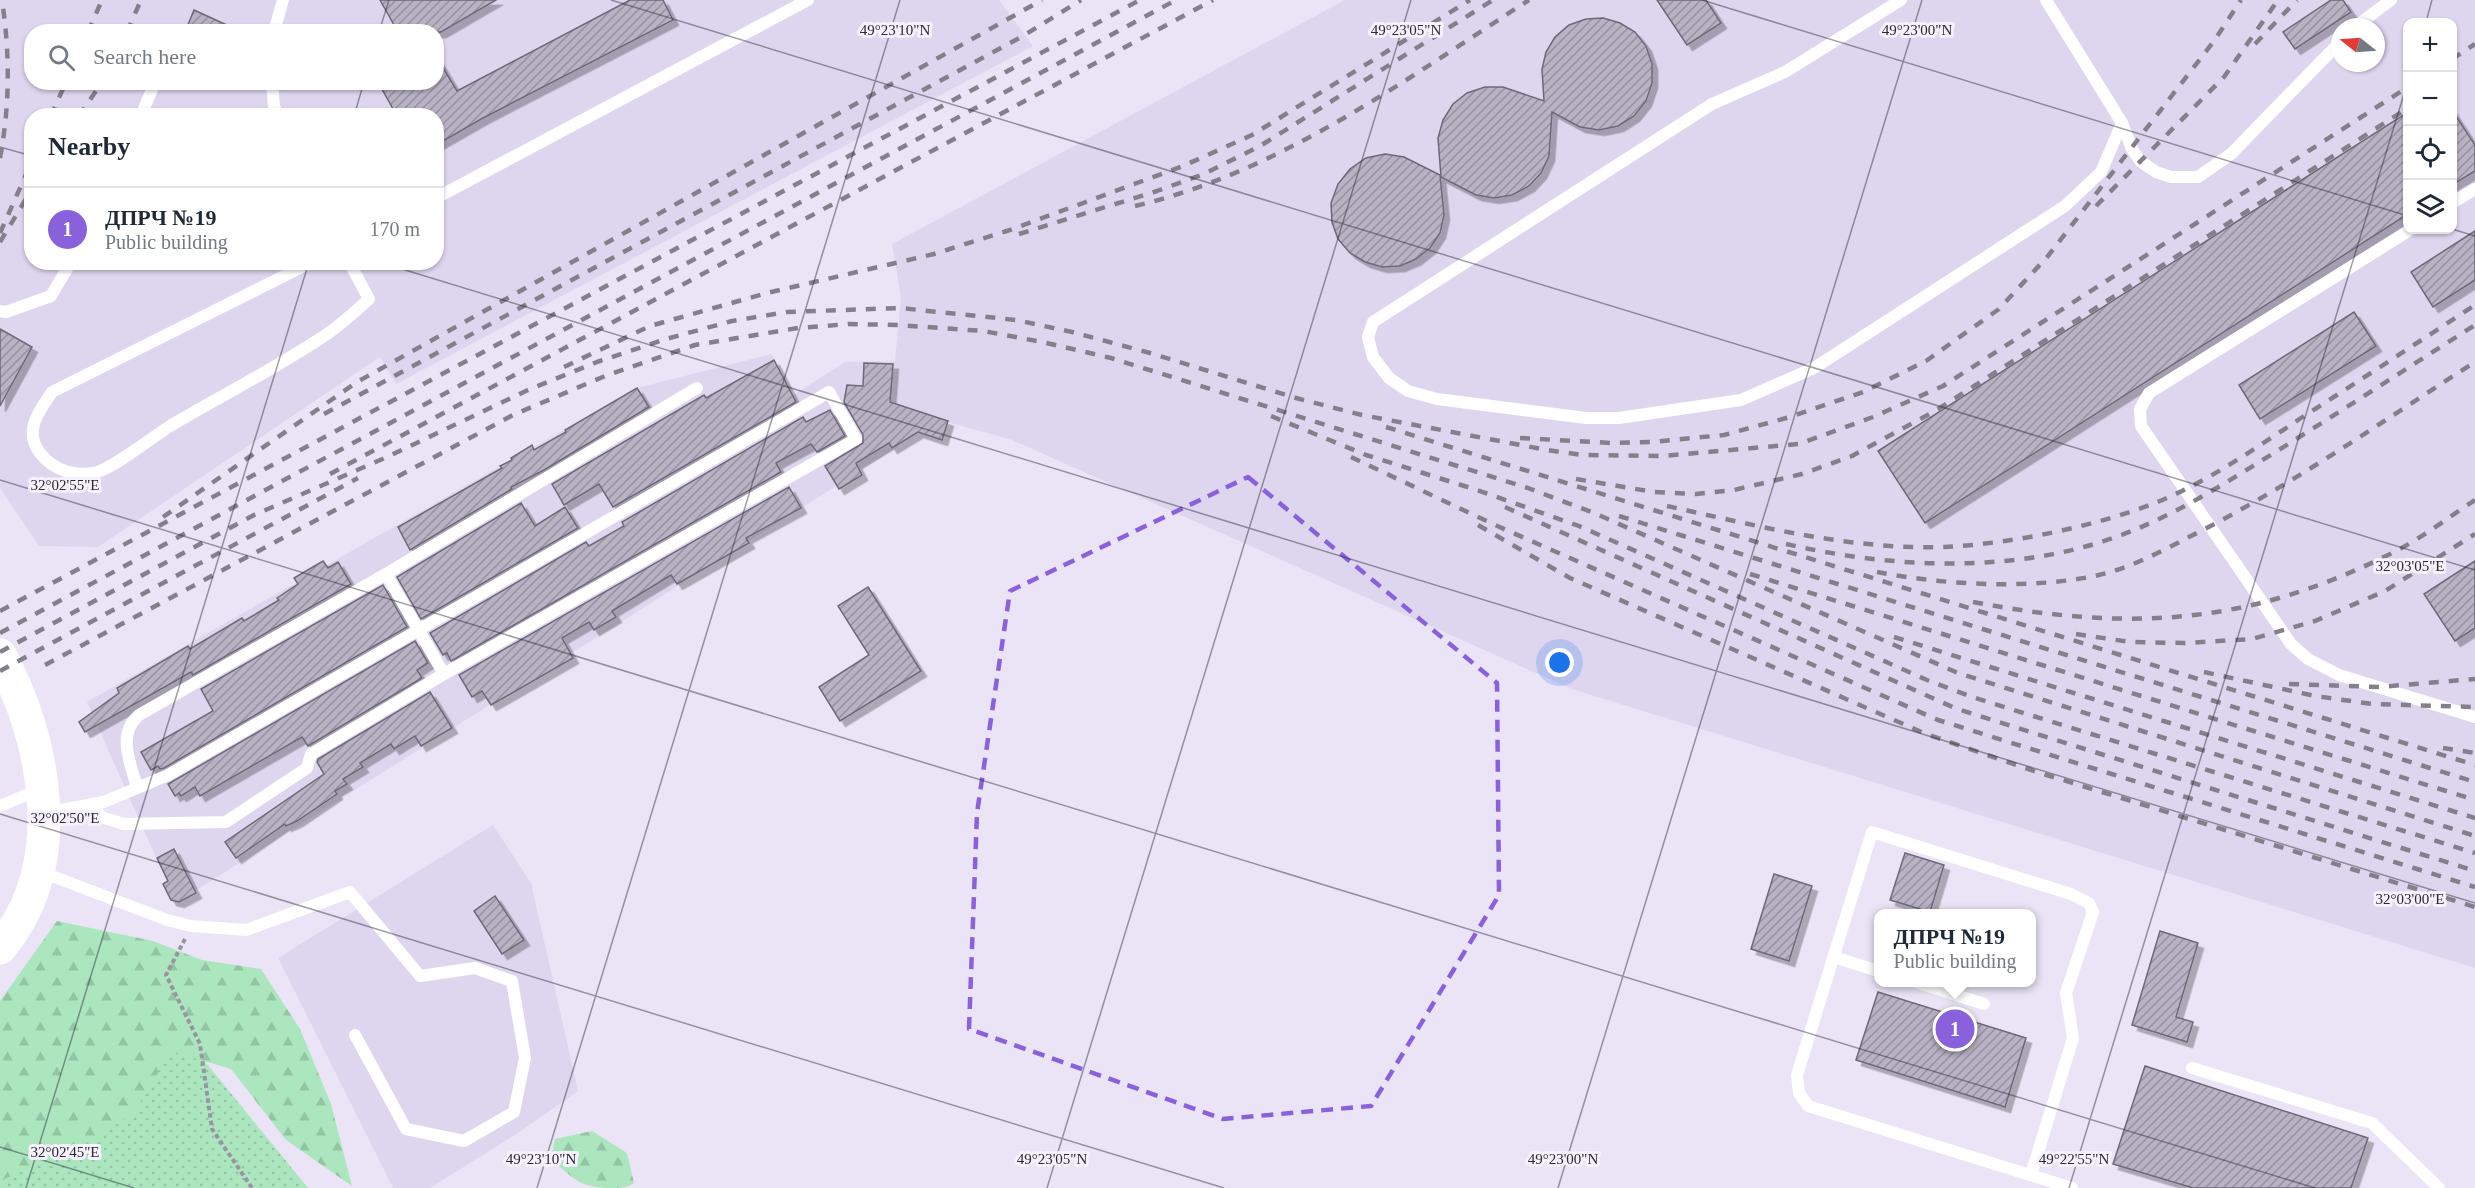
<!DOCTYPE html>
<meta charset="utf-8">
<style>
:root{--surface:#fff;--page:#f6f6f7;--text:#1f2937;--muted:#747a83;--line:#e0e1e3;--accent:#8961dc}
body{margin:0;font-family:"Times New Roman",serif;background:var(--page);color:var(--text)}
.controls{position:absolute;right:18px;top:18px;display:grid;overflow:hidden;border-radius:12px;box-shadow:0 2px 4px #0004}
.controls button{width:54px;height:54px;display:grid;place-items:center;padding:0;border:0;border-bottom:2px solid var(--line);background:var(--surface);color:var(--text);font:30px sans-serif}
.compass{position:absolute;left:2331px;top:18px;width:54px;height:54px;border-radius:50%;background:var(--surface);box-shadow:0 2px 4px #0004;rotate:287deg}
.you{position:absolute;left:1560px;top:663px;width:21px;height:21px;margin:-15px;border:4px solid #fff;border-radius:50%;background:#1a73e8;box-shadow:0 0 0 9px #1a73e833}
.badge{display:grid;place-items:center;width:39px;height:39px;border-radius:50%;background:var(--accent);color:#fff;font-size:20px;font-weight:700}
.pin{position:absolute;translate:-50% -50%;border:3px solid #fff;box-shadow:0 2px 6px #0006}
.popup{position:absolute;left:1874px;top:909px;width:162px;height:78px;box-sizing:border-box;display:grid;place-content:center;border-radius:12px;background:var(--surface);filter:drop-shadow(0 2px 4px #0005);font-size:20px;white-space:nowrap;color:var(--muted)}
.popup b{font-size:22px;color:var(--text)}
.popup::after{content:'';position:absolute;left:50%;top:100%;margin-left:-12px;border:12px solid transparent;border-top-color:var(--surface)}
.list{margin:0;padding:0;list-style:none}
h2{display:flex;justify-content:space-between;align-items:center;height:78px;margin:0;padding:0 24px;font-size:26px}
h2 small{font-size:20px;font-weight:400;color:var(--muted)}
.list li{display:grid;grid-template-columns:39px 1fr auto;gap:18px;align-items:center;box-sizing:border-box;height:84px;padding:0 24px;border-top:2px solid var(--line)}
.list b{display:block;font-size:22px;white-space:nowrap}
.list p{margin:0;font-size:20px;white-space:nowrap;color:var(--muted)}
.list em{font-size:20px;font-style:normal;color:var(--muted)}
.icon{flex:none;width:33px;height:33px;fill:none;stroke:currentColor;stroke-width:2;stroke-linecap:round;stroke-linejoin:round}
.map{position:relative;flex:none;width:2475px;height:1188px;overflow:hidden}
.search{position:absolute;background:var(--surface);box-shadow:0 2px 4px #0004;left:24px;top:24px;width:420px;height:66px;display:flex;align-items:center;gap:15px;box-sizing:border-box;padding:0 21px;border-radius:24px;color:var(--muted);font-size:22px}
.panel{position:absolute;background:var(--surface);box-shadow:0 2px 4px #0004;left:24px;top:108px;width:420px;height:162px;border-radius:24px}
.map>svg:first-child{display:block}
</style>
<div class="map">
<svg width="2475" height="1188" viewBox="0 0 2475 1188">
<defs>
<pattern id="grass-dots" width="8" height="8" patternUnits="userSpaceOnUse" patternTransform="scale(1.5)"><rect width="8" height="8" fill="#abe6bf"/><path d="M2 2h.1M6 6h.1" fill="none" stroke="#93c5a4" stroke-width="1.8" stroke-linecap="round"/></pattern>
<pattern id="forest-firs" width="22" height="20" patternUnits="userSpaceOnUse" patternTransform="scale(1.5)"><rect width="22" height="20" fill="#abe6bf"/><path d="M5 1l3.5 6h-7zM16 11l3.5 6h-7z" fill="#93c5a4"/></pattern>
<pattern id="building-hatch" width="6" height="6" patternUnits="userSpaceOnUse" patternTransform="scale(1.5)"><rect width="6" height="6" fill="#b8b2c4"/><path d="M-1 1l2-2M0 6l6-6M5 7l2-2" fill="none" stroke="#9691a0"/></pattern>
<filter id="shadow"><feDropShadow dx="5.5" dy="5.5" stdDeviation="0" flood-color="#0004"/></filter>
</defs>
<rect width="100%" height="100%" fill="#eae4f6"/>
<g fill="#ded6ef" fill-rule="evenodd">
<path d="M0,0H999L1033,46L396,384L380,357L98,547L39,546L0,488ZM32,32H436V82H32ZM32,116H436V262H32Z"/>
<path d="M1345,0H2475V968L1572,689L1012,440L901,409L898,447L176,903L87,702L637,388L772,354L790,397L845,362L895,361L901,298L892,244ZM2408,22H2452V230H2408ZM2340,27H2376V63H2340Z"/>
<path d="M493,825L531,883L578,1091L521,1131L430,1188H393L278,958Z"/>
</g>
<path fill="url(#grass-dots)" d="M163,1010L308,1188H0V1167Z"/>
<g fill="url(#forest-firs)">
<path d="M57,921L153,941L202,960L261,969L300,1029L331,1104L352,1186L286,1140L231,1069L171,1051L134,1113L86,1143L0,1181V1001Z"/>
<path d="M592,1131L627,1153L634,1183C626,1188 621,1188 612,1188C580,1188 574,1179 551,1159L555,1139Z"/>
</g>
<g fill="url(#building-hatch)" stroke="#6e6878" stroke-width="1.5" filter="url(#shadow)">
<path d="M380,0H496L441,32H398Z"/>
<path d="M630,0H663L673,20L483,118L436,145V116H397L378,82H436V56L457,91Z"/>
<path d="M1657,0H1706L1721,23L1687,45Z"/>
<path d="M2331,0H2343L2351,12L2295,49L2283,32Z"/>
<path d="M194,10L242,32H185Z"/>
<path d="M1603,18L1620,23L1635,32L1646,46L1652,64V83L1646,101L1634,116L1618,126L1599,130L1580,127L1552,112L1549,156L1541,173L1529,186L1512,195L1494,198L1476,195L1441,177L1438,138L1443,120L1453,104L1467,93L1485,87H1503L1544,101L1542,69L1546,52L1555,37L1569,25L1586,19Z"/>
<path d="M2452,110L2475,145V171L2452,185Z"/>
<path d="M2408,112V214L1925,523L1878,451Z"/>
<path d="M1385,154L1404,157L1440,175L1444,215L1440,233L1430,248L1416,259L1400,266L1382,267L1365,262L1350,253L1338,239L1332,222L1331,203L1338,184L1350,169L1366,158Z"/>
<path d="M2475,231V280L2433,307L2411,272Z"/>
<path d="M2354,312L2376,346L2260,419L2239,385Z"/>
<path d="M0,329L32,347L0,406Z"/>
<path d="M774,360L796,402L613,507L599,484L564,505L552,484L704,395L706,398Z"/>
<path d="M864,363L893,364L890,402L948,421L942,440L918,432L892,448L889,443L856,463L862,475L839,489L825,466L863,443V435L844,402L847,385L863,386Z"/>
<path d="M637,388L649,407L544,470L511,487L512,489L410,550L398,527L502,468L500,466L512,460L511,458L532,445L534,450L566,432L565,430Z"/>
<path d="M830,410L845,436L817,452L811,444L776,463L781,472L451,661L447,653L443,655L430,633L586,542L589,546L624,526L622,522L803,417L806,422Z"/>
<path d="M789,487L801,508L746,538L749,543L677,584L671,575L612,611L616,617L594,630L589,622L562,638L573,658L491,705L482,691L472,697L459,675Z"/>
<path d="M521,503L535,526L565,507L578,528L421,619L397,577Z"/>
<path d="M323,561L328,568L338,562L351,584L193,675L191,672L85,732L79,722L119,693L117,688L188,646L190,649L242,618L244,621L279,600L277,598L298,584L294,578Z"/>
<path d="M2475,561V628L2455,641L2424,594Z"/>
<path d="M383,585L407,627L164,768L160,769L158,766L151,770L141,752L213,711L201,689Z"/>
<path d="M868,587L921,671L840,721L819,687L869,655L838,606Z"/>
<path d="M415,641L428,663L417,670L422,678L308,746L302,737L200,796L195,787L181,796L179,793L175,796L168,784Z"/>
<path d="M430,692L452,728L421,746L415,736L394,749L391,744L360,763L363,767L343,779L347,784L335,791L337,794L297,821L286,826L285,824L236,858L225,842L324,774L317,762L318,759Z"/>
<path d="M174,849L196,893L179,902L171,900L163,884L168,881L157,858Z"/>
<path d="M1905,853L1944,865L1930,912L1890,900Z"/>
<path d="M1774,874L1812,886L1789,961L1751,949Z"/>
<path d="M495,896L524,940L502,954L474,911Z"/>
<path d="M2160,931L2198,943L2176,1017L2193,1022L2187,1042L2132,1025Z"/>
<path d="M1878,992L2026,1038L2005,1107L1856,1060Z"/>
<path d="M2145,1066L2368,1138L2351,1188H2193L2113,1164Z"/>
</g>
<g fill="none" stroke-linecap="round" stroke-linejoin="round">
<path stroke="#9894a1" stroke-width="4" stroke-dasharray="4.5 3" stroke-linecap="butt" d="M185,939L166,975L200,1044L212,1129L252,1188"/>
<g stroke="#fff" stroke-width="12">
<path d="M1901,0L1785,72L1712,104L1373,322L1368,337L1373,357L1389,378L1408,391L1437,399L1586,418H1619L1741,400L1814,368L2065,206L2101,172L2122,123"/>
<path d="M2046,0L2122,123L2132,149L2140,161L2156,172L2171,177H2198L2231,154L2340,42"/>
<path d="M2355,27L2391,0"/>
<path d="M274,32L283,0"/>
<path d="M272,82L274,106L278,116"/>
<path d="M141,116L155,82"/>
<path d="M436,198L808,0"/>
<path d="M2452,203L2475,189"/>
<path d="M2410,230L2149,393L2140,409L2141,426L2291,644L2308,659L2339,675L2475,717"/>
<path d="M312,262L52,392C39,411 23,431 40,453C54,471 76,477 97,472C113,468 153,437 170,426C222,395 277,368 327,334C342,324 356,311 369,299L349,262"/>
<path d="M0,311L6,312L51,296L71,262"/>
<path d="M386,574L444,674"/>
<path d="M137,788C131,763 116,735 139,715L386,574L697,388"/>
<path d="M0,806L41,789"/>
<path d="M45,813L104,802L168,775L829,392L856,439L444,674L311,754L307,768L226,822L124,824L101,817L92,804"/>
<path d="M39,871L167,920L191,926L246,930L350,892L420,976L475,968L512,981L525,1058L514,1112L464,1141L406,1129L355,1035"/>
<path d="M1834,957L1878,971"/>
<path d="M1916,982L1984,1004"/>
<path d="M2192,1068L2372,1123L2439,1188"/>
<path d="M2031,1175L2073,1038L2066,993L2093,912L2089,903L2071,894L1872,832L1797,1075L1799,1093L1808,1106L2072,1188"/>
</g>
<path stroke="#fff" stroke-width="33" d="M0,655C46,743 70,865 0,948"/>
<g stroke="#83808c" stroke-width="4.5" stroke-dasharray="10 10" stroke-linecap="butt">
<path d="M88,32L102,0"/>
<path d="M127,32L141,0"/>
<path d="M2255,44L2297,0"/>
<path d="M2452,59L2475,44"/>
<path d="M51,116L66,82"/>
<path d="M79,116L102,82"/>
<path d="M0,158C10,105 10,54 2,0"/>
<path d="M1135,206C1280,172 1405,80 1529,0"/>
<path d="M2096,206L2224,77L2278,0"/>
<path d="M0,233L32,161"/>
<path d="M1019,234L1157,191L1204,174L1260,146L1493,0"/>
<path d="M0,242L32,189"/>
<path d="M564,367L650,326L767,293L934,254L1010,230L1183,166L1252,135L1470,0"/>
<path d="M324,414L1023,36L1081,0"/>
<path d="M1271,416L1366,455L1477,490L1579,526L1927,680L1972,697L2475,853"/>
<path d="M1386,427L2475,765"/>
<path d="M1520,438L1612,443L1651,442L1724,435L1790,417L1863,392L1926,361L1999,309L2048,256L2214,41L2241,0"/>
<path d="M1351,457L1495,525L1938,720L2475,887"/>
<path d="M330,474L1213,0"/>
<path d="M1576,479L1654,492L1696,494L1734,490L1802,474L1852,456L1935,411L2408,108"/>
<path d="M1667,506C1758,526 1851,550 1944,547C2011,544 2098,526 2160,501C2210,480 2256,448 2301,418C2359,381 2417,343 2475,305"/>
<path d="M1505,507L1957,709L2475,871"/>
<path d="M1619,516L2475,782"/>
<path d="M163,517L357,382L1042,0"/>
<path d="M1478,525L1570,578L1926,734L2037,772L2475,907"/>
<path d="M1786,544C1891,568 2010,574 2113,538C2171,518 2224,484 2277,451C2343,410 2409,367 2475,325"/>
<path d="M1877,572C1944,585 2032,590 2099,575C2130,568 2160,552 2187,538C2288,488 2381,422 2475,362"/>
<path d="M1750,574L2475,800"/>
<path d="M1973,602C2127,631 2244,626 2386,556C2418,541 2446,519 2475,500"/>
<path d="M0,611L1140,0"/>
<path d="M0,633L1176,0"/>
<path d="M2076,634L2130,642L2185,643L2252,639L2315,621L2385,591L2475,534"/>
<path d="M1894,637L2475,818"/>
<path d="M0,652L254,515L387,457L528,390L597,362L666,339L732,321L787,312L900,308L1016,320L1072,332L1150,353L1296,398L1362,415L1547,450L1582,455L1662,456L1799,444L1873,417L1943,386L2408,87"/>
<path d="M45,665L513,415L605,376L695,345L798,328L849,324L898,325L983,331L1042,342L1111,358L1528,488L1594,513L1958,673L2475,836"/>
<path d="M0,671L358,478"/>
<path d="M2204,672L2315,696L2372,704L2475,707"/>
<path d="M2289,684L2379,687L2475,679"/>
<path d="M2443,748L2475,753"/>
</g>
</g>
<path fill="none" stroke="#8961dc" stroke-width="4.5" stroke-dasharray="12 8" stroke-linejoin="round" d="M1248,477L1497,683L1499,895L1371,1106L1223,1119L969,1029L977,813L1010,591Z"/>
<path fill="none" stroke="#2b2930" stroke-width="1.5" stroke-opacity="0.45" d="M611,0L2475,570M1702,0L2408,216M2426,22L2432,0M379,32L389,0M354,116L364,82M0,147L32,156M2452,229L2475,236M379,262L2475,903M0,480L2315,1188M0,814L1224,1188M0,1147L134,1188M26,1188L309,262M537,1188L900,0M1047,1188L1411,0M1558,1188L1922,0M2069,1188L2408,81"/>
<g font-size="15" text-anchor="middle" fill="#2b2930" stroke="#f6f2fd" stroke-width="6" stroke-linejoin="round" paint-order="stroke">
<text x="895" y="35">49°23'10"N</text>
<text x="1406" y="35">49°23'05"N</text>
<text x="1917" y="35">49°23'00"N</text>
<text x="65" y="490">32°02'55"E</text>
<text x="2410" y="571">32°03'05"E</text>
<text x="65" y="823">32°02'50"E</text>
<text x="2410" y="904">32°03'00"E</text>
<text x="65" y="1157">32°02'45"E</text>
<text x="541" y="1164">49°23'10"N</text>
<text x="1052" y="1164">49°23'05"N</text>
<text x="1563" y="1164">49°23'00"N</text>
<text x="2074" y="1164">49°22'55"N</text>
</g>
</svg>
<div class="controls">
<button>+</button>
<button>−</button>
<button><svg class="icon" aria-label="locate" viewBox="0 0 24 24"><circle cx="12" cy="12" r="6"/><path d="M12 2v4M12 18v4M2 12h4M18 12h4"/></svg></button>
<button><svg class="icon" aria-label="layers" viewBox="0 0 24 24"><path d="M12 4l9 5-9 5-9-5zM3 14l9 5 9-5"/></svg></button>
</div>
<svg class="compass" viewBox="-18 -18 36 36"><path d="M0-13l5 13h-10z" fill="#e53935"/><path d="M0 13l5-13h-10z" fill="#747a83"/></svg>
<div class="you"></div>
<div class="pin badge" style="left:1955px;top:1029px">1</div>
<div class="popup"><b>ДПРЧ №19</b>Public building</div>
<div class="search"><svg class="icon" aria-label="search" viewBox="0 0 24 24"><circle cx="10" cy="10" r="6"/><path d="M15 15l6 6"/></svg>Search here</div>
<section class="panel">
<h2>Nearby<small></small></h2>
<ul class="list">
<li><span class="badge">1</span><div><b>ДПРЧ №19</b><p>Public building</p></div><em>170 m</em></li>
</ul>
</section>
</div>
